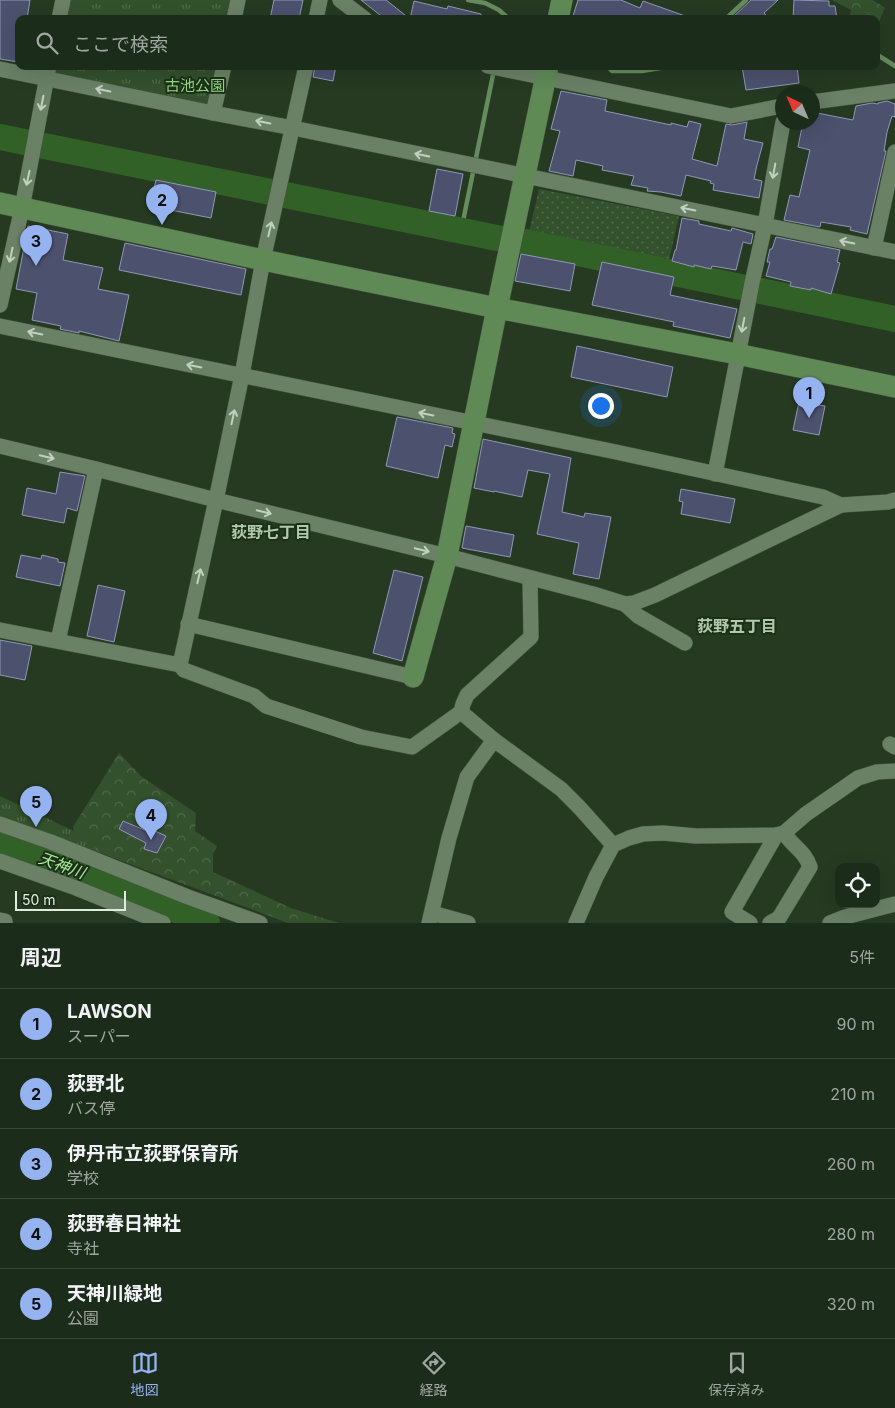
<!DOCTYPE html>
<html lang="ja">
<meta charset="utf-8">
<style>
:root{--surface:#1c2c1a;--page:#293827;--text:#f1f3f6;--muted:#a0a7a2;--line:#3a4839;--accent:#95b2f1}
body{margin:0;font-family:Inter,"Noto Sans JP",sans-serif;background:var(--page);color:var(--text)}
.controls{position:absolute;right:15px;bottom:15px;display:grid;overflow:hidden;border-radius:10px;box-shadow:0 5px 20px #0002}
.controls button{width:45px;height:45px;display:grid;place-items:center;padding:0;border:0;border-bottom:1px solid var(--line);background:var(--surface);color:var(--text);font:25px sans-serif}
.compass{position:absolute;left:775px;top:85px;width:45px;height:45px;border-radius:50%;background:var(--surface);box-shadow:0 5px 20px #0002;rotate:316deg}
.scale{position:absolute;left:15px;bottom:12px;width:111px;box-sizing:border-box;padding-left:5px;border:2px solid #e0ecdd;border-top:0;font-size:14px;line-height:18px;white-space:nowrap;color:#e0ecdd;-webkit-text-stroke:4px #1c3018;paint-order:stroke}
.you{position:absolute;left:600px;top:405px;width:18px;height:18px;margin:-12px;border:4px solid #fff;border-radius:50%;background:#1a73e8;box-shadow:0 0 0 8px #1a73e833}
.badge{display:grid;place-items:center;width:32px;height:32px;border-radius:50%;background:var(--accent);color:#111;font-size:16px;font-weight:700}
.pin{position:absolute;translate:-50% -41px;filter:drop-shadow(0 1px 2px #0008)}
.pin::after{content:'';position:absolute;top:26px;width:18px;height:15px;background:inherit;clip-path:polygon(0 0,100% 0,50% 100%)}
.list{margin:0;padding:0;list-style:none}
h2{display:flex;justify-content:space-between;align-items:center;height:65px;margin:0;padding:0 20px;font-size:21px}
h2 small{font-size:16px;font-weight:400;color:var(--muted)}
.list li{display:grid;grid-template-columns:32px 1fr auto;gap:15px;align-items:center;box-sizing:border-box;height:70px;padding:0 20px;border-top:1px solid var(--line)}
.list b{display:block;font-size:19px;white-space:nowrap}
.list p{margin:0;font-size:16px;white-space:nowrap;color:var(--muted)}
.list em{font-size:16px;font-style:normal;color:var(--muted)}
.icon{flex:none;width:28px;height:28px;fill:none;stroke:currentColor;stroke-width:2;stroke-linecap:round;stroke-linejoin:round}
.map{position:relative;flex:none;width:895px;height:923px;overflow:hidden}
.search{position:absolute;background:var(--surface);box-shadow:0 5px 20px #0002;left:15px;right:15px;top:15px;height:55px;display:flex;align-items:center;gap:12px;box-sizing:border-box;padding:0 18px;border-radius:10px;color:var(--muted);font-size:19px}
.sheet{height:415px;background:var(--surface)}
nav{display:flex;justify-content:space-around;align-items:center;box-sizing:border-box;height:70px;border-top:1px solid var(--line);background:var(--surface);font-size:14px;color:var(--muted)}
nav a{display:grid;justify-items:center;gap:2px}
nav .on{color:var(--accent)}
.map>svg:first-child{display:block}
</style>
<div class="map">
<svg width="895" height="923" viewBox="0 0 895 923">
<defs>
<pattern id="grass-dots" width="8" height="8" patternUnits="userSpaceOnUse" patternTransform="scale(1.25)"><rect width="8" height="8" fill="#32512c"/><path d="M2 2h.1M6 6h.1" fill="none" stroke="#4f6a4a" stroke-width="1.8" stroke-linecap="round"/></pattern>
<pattern id="forest-crowns" width="20" height="18" patternUnits="userSpaceOnUse" patternTransform="scale(1.25)"><rect width="20" height="18" fill="#32512c"/><path d="M2 6a3 3 0 1 1 6 0M12 15a3 3 0 1 1 6 0" fill="none" stroke="#4f6a4a"/></pattern>
<pattern id="park-tufts" width="24" height="20" patternUnits="userSpaceOnUse" patternTransform="scale(1.25)"><rect width="24" height="20" fill="#32512c"/><path d="M3 7l-1-3M5 7V3M7 7l1-3M15 17l-1-3M17 17v-4M19 17l1-3" fill="none" stroke="#4f6a4a"/></pattern>
</defs>
<rect width="100%" height="100%" fill="#263a22"/>
<path fill="url(#grass-dots)" d="M539,189L679,216L669,260L529,232Z"/>
<g fill="url(#forest-crowns)">
<path d="M832,0H873L885,8L876,28V19H849L851,10Z"/>
<path d="M119,753L142,777L196,813L195,831L217,846L213,854V872L291,908L339,923H288L76,844L73,827Z"/>
</g>
<g fill="url(#park-tufts)">
<path d="M68,0H233L230,19H64Z"/>
<path d="M54,66H220L211,106L54,73Z"/>
<path d="M0,796L97,842L92,859L0,825Z"/>
</g>
<g fill="none" stroke-linecap="round" stroke-linejoin="round">
<g stroke="#668b5e" stroke-width="4.5">
<path d="M468,0L485,3L499,10L509,19"/>
<path d="M730,19L729,16L746,0"/>
<path d="M876,54L895,66"/>
<path d="M607,66L612,71H642L672,66"/>
<path d="M461,231L494,70"/>
</g>
<g stroke="#326127" stroke-width="26">
<path d="M0,137L497,238L525,242L895,319"/>
<path d="M0,843C70,867 139,894 207,923"/>
</g>
</g>
<g fill="#4c516e" stroke="#9097b7">
<path d="M0,0H30L27,19H19V56L18,62L0,59Z"/>
<path d="M274,0H303L299,19H270Z"/>
<path d="M361,0H386L410,19H385Z"/>
<path d="M578,0H621L640,8L643,1L688,17L687,19H572Z"/>
<path d="M751,0H778L764,13L770,19H731Z"/>
<path d="M794,0L829,1V6H835L837,19H793Z"/>
<path d="M414,1L447,9L448,6L481,14V19H410Z"/>
<path d="M315,66H336L333,81L313,77Z"/>
<path d="M742,66H797L799,83L746,90Z"/>
<path d="M561,91L607,100L605,111L671,125V123L687,127L689,121L701,124L692,159L717,166L726,124L732,125L747,122L744,139L763,143L757,165L754,179L762,181L759,198L713,190L714,184L710,183L711,181L686,175L681,196L661,192L647,191L648,188L631,185L634,176L602,170L603,166L576,160L573,176L549,171L560,131L551,129Z"/>
<path d="M887,101L895,104V117L892,116L887,132L884,151H886L867,234L850,230L851,227L821,222L820,227L784,220L790,195L799,197L810,150L798,147L803,122H812V112L853,120L856,106L872,103L878,104V103Z"/>
<path d="M437,169L463,174L455,216L429,211Z"/>
<path d="M156,180L216,192L211,218L150,206Z"/>
<path d="M682,218L699,221V224L731,231L732,228L753,234L751,244L743,242L736,270L712,266L711,269L694,265V267L672,261L675,250H676Z"/>
<path d="M28,226L68,234L63,260L103,268L98,289L129,295L119,341L79,331V333L60,329L61,326L32,320L37,293L16,289Z"/>
<path d="M776,237L840,250L837,262L840,263L831,294L811,288V290L790,286L791,282L766,276L770,262H767L770,249H772Z"/>
<path d="M125,243L246,269L241,295L119,270Z"/>
<path d="M521,254L575,264L570,291L515,281Z"/>
<path d="M602,262L674,277L670,295L737,309L730,338L673,326L674,322L592,305Z"/>
<path d="M577,346L673,367L667,397L571,377Z"/>
<path d="M799,402L825,406L819,435L793,430Z"/>
<path d="M397,417L453,428L452,433L455,434L452,447L445,445L438,478L386,466Z"/>
<path d="M483,439L571,458L562,512L584,517L585,513L611,517L599,579L573,574L579,543L537,534L550,474L528,470L522,497L494,491V492L474,488Z"/>
<path d="M60,472L85,476L77,511L67,508L64,523L22,515L27,488L56,494Z"/>
<path d="M681,489L735,499L730,523L681,514L683,502L679,501Z"/>
<path d="M466,526L514,535L510,557L462,548Z"/>
<path d="M21,555L41,559L42,555L58,559V562L65,563L60,586L16,577Z"/>
<path d="M394,570L423,577L402,661L373,653Z"/>
<path d="M98,585L125,591L114,642L87,636Z"/>
<path d="M0,640L32,646L25,680L0,675Z"/>
<path d="M123,821L154,834L155,831L166,836L157,853L144,849L146,843L119,829Z"/>
</g>
<g fill="none" stroke-linecap="round" stroke-linejoin="round">
<defs>
<g id="street">
<path d="M340,0L365,19"/>
<path d="M59,19L63,0"/>
<path d="M234,19L238,0"/>
<path d="M316,19L320,0"/>
<path d="M488,66L731,116L782,106"/>
<path d="M0,69L213,113L293,128L895,252"/>
<path d="M812,102L895,91"/>
<path d="M213,113L224,66"/>
<path d="M874,248L895,152"/>
<path d="M0,305L22,208L49,66"/>
<path d="M0,326L616,452L823,497L841,505"/>
<path d="M0,446L96,469L216,500L447,556L593,594L625,604L634,603L655,595L841,505L888,502L895,500"/>
<path d="M715,474L752,283L765,225L783,122"/>
<path d="M530,578L531,637L467,695L463,704L461,712L494,740L561,789L579,807L613,845"/>
<path d="M625,604L638,616L685,643"/>
<path d="M188,624L413,677"/>
<path d="M0,630L180,665L216,500L242,375L263,260L306,66"/>
<path d="M58,641L96,469"/>
<path d="M180,665L184,670L254,696L266,706L361,737L412,747L461,712"/>
<path d="M890,744L895,747"/>
<path d="M0,824L51,842L188,897L260,923"/>
<path d="M0,861L76,888L163,923"/>
<path d="M432,913L468,923"/>
<path d="M0,920L5,921V923"/>
<path d="M429,923L449,838L467,777L494,740"/>
<path d="M576,923L596,877L613,845L629,838L643,834L663,833L696,836L776,835L784,833L806,814L858,778L877,772L895,771"/>
<path d="M750,923L732,912L776,835"/>
<path d="M770,923L779,918L810,867C805,851 793,847 784,833"/>
<path d="M830,923L845,917L895,904"/>
</g>
<g id="secondary">
<path d="M558,19L562,0"/>
<path d="M0,203L263,260L497,308L737,354L895,387"/>
<path d="M413,677L447,556L497,308L548,66"/>
</g>
</defs>
<use href="#street" stroke="#455641" stroke-width="16"/>
<use href="#secondary" stroke="#455641" stroke-width="22"/>
<use href="#street" stroke="#6a8166" stroke-width="15"/>
<use href="#secondary" stroke="#5f8a56" stroke-width="21"/>
</g>
<defs><path id="oneway-shaft" d="M-6 0H5M1.5-3L5.5 0L1.5 3" fill="none" stroke-width="1.6" stroke-linecap="round" stroke-linejoin="round" transform="scale(1.25)"/></defs>
<g stroke="#c2d1bf">
<use href="#oneway-shaft" transform="translate(103 90) rotate(-168)"/>
<use href="#oneway-shaft" transform="translate(42 103) rotate(101)"/>
<use href="#oneway-shaft" transform="translate(263 122) rotate(-169)"/>
<use href="#oneway-shaft" transform="translate(422 155) rotate(-168)"/>
<use href="#oneway-shaft" transform="translate(774 171) rotate(100)"/>
<use href="#oneway-shaft" transform="translate(28 178) rotate(102)"/>
<use href="#oneway-shaft" transform="translate(688 209) rotate(-168)"/>
<use href="#oneway-shaft" transform="translate(270 229) rotate(-77)"/>
<use href="#oneway-shaft" transform="translate(847 242) rotate(-168)"/>
<use href="#oneway-shaft" transform="translate(11 255) rotate(102)"/>
<use href="#oneway-shaft" transform="translate(743 325) rotate(101)"/>
<use href="#oneway-shaft" transform="translate(35 333) rotate(-168)"/>
<use href="#oneway-shaft" transform="translate(194 366) rotate(-169)"/>
<use href="#oneway-shaft" transform="translate(426 414) rotate(-168)"/>
<use href="#oneway-shaft" transform="translate(233 417) rotate(-78)"/>
<use href="#oneway-shaft" transform="translate(47 457) rotate(13)"/>
<use href="#oneway-shaft" transform="translate(264 512) rotate(14)"/>
<use href="#oneway-shaft" transform="translate(422 550) rotate(14)"/>
<use href="#oneway-shaft" transform="translate(199 576) rotate(-77)"/>
</g>
<g text-anchor="middle" stroke-width="4" stroke-linejoin="round" paint-order="stroke">
<g font-size="15" fill="#93d784" stroke="#1c3018">
<text x="195" y="91">古池公園</text>
</g>
<g font-size="16" font-weight="bold" fill="#b1caac" stroke="#1c3018">
<text x="271" y="538">荻野七丁目</text>
<text x="737" y="632">荻野五丁目</text>
</g>
<g font-size="16" font-style="italic" fill="#a5eb97" stroke="#1c3018">
<text transform="translate(62 865) rotate(20)" y="6">天神川</text>
</g>
</g>
</svg>
<div class="controls">
<button><svg class="icon" aria-label="locate" viewBox="0 0 24 24"><circle cx="12" cy="12" r="6"/><path d="M12 2v4M12 18v4M2 12h4M18 12h4"/></svg></button>
</div>
<svg class="compass" viewBox="-18 -18 36 36"><path d="M0-13l5 13h-10z" fill="#e53935"/><path d="M0 13l5-13h-10z" fill="#a0a7a2"/></svg>
<div class="scale">50 m</div>
<div class="you"></div>
<div class="pin badge" style="left:809px;top:418px">1</div>
<div class="pin badge" style="left:162px;top:225px">2</div>
<div class="pin badge" style="left:36px;top:266px">3</div>
<div class="pin badge" style="left:151px;top:840px">4</div>
<div class="pin badge" style="left:36px;top:827px">5</div>
<div class="search"><svg class="icon" aria-label="search" viewBox="0 0 24 24"><circle cx="10" cy="10" r="6"/><path d="M15 15l6 6"/></svg>ここで検索</div>
</div>
<section class="sheet">
<h2>周辺<small>5件</small></h2>
<ul class="list">
<li><span class="badge">1</span><div><b>LAWSON</b><p>スーパー</p></div><em>90 m</em></li>
<li><span class="badge">2</span><div><b>荻野北</b><p>バス停</p></div><em>210 m</em></li>
<li><span class="badge">3</span><div><b>伊丹市立荻野保育所</b><p>学校</p></div><em>260 m</em></li>
<li><span class="badge">4</span><div><b>荻野春日神社</b><p>寺社</p></div><em>280 m</em></li>
<li><span class="badge">5</span><div><b>天神川緑地</b><p>公園</p></div><em>320 m</em></li>
</ul>
</section>
<nav>
<a class="on"><svg class="icon" aria-label="map" viewBox="0 0 24 24"><path d="M3 6l6-2 6 2 6-2v14l-6 2-6-2-6 2zM9 4v14M15 6v14"/></svg>地図</a>
<a><svg class="icon" aria-label="directions" viewBox="0 0 24 24"><path d="M12 3l9 9-9 9-9-9zM9 14v-3h6M13 9l2 2-2 2"/></svg>経路</a>
<a><svg class="icon" aria-label="saved" viewBox="0 0 24 24"><path d="M7 4h10v16l-5-4-5 4z"/></svg>保存済み</a>
</nav>
